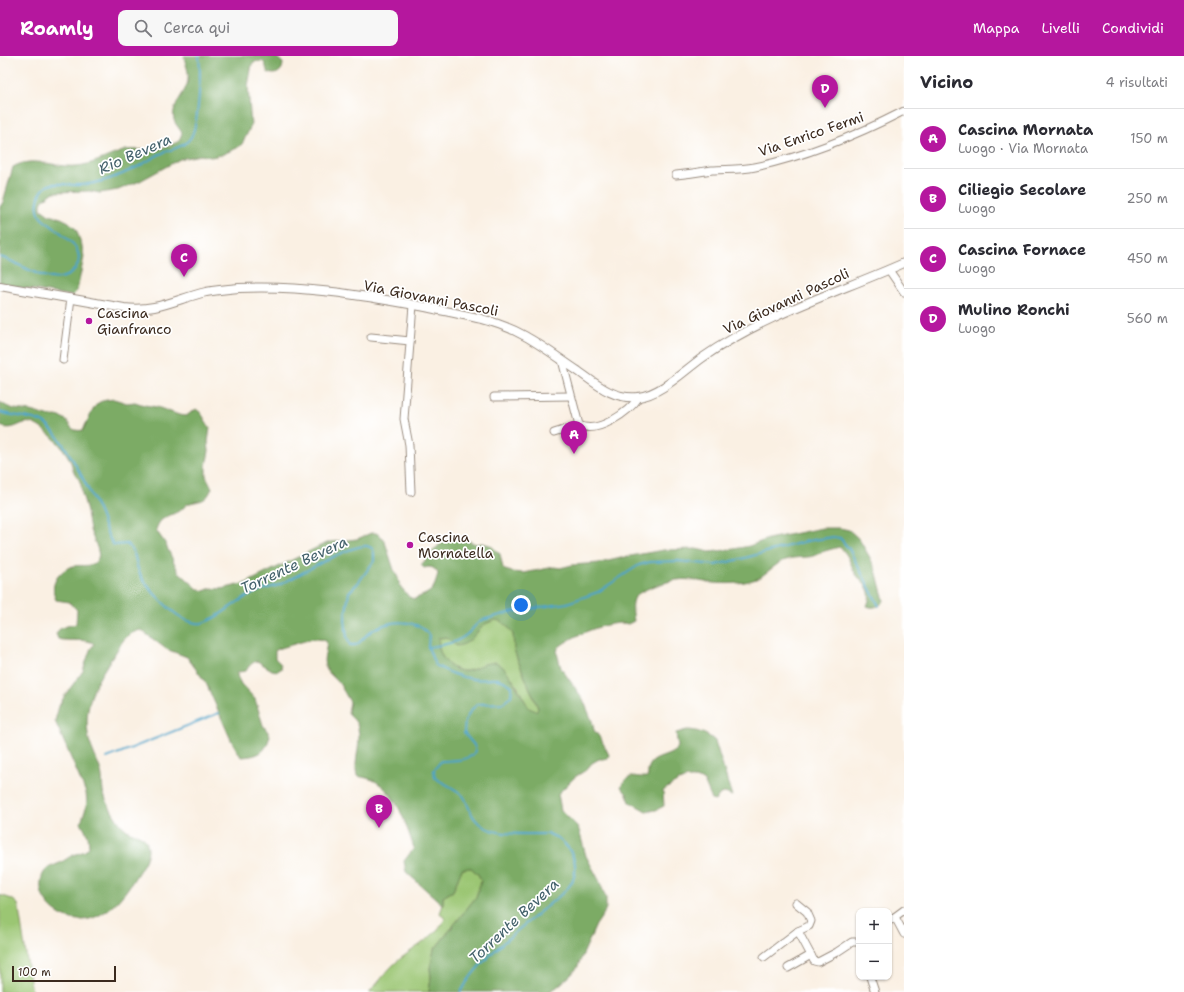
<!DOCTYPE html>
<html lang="it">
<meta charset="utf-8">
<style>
:root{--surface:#fff;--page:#f7f7f7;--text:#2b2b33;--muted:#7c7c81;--line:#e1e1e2;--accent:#b5179e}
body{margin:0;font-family:"Shantell Sans",sans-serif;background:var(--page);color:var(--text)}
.controls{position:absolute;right:12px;bottom:12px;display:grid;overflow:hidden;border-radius:8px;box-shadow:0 1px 3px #0004}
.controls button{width:36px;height:36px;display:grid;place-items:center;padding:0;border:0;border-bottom:1px solid var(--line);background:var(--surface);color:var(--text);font:20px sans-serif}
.scale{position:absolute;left:12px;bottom:10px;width:104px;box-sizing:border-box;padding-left:4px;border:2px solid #3b2a1e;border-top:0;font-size:11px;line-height:14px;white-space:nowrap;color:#3b2a1e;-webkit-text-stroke:3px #fff;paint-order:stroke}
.you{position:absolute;left:521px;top:549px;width:14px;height:14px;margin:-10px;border:3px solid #fff;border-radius:50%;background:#1a73e8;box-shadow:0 0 0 6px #1a73e833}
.badge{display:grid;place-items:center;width:26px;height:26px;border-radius:50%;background:var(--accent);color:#fff;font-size:13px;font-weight:700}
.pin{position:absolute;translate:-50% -33px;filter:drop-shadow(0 1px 2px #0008)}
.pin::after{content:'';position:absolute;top:21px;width:14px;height:12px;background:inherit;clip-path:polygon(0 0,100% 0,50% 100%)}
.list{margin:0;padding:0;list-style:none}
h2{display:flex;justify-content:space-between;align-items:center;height:52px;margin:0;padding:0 16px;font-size:17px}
h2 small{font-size:13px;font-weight:400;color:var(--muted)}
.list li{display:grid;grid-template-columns:26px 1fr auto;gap:12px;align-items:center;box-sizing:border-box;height:60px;padding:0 16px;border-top:1px solid var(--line)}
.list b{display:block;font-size:15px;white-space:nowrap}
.list p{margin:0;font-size:13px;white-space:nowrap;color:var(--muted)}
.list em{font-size:13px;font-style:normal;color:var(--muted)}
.icon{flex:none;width:22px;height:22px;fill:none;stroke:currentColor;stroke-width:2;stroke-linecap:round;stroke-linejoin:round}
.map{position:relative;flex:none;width:904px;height:936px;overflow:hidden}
header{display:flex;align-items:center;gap:24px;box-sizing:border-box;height:56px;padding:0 20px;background:var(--accent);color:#fff}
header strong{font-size:19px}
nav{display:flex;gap:22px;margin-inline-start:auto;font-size:14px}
.search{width:280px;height:36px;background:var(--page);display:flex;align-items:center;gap:10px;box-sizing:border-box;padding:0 14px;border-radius:8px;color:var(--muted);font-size:15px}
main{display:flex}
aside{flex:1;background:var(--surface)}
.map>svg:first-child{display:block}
</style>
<header>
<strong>Roamly</strong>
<div class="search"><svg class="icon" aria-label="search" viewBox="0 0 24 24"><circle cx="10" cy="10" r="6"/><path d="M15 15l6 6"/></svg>Cerca qui</div>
<nav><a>Mappa</a><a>Livelli</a><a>Condividi</a></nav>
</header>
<main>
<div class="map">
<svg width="904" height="936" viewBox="0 0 904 936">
<rect width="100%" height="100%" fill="#fff"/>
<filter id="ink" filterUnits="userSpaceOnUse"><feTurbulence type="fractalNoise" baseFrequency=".025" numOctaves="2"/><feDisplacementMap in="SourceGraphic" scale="8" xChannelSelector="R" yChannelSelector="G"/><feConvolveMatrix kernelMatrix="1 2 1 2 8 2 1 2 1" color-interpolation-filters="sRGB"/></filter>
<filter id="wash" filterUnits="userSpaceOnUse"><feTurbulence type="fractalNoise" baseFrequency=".012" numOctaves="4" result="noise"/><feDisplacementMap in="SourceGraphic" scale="16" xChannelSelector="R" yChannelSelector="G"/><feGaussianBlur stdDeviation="0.9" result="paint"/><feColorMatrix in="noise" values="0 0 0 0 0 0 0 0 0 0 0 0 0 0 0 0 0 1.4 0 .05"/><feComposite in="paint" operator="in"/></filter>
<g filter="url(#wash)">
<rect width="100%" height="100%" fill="#faf0e3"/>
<g fill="#9bc673" stroke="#6b7848">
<path d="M495,564L501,565L507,570L513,578L517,602L538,652L536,655L529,653L516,628L503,611L485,608C478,612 472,615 464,615C448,615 436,597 439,582L447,581L456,590L476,578L480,572L485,568Z"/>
<path d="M471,812L478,818L481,825L476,841L434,894L430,912L431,921L429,936H369C378,928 384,918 392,910C408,894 434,884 445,863L440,857L443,849V841L453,835L462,813Z"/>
<path d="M0,839L12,843L18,848L32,936H0Z"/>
</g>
<g fill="#7cab65" stroke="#5c6a42" fill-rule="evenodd">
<path d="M184,0H275L283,7C283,16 276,20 268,17C264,9 268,3 254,6L252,8L248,30L251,70L242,88L237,92L221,99L211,101L200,99L180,103L140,125L118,134L100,137L90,135L54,136L43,144L41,148V153L49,159L61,162L69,166L76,173L82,190L84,201L77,235L72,240L0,228V151L3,146L13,111C34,99 54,112 76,110C93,109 109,99 126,94C131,93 138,94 144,94C156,94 168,91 179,85L182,77C180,73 175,68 174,64C170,48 188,37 188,22C189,14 185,8 184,0Z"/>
<path d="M114,343L127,347L135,346L144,349L157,351L179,359L186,360L196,353L201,357L210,372L208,386L209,395L206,410V420L212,432C206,446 202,444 190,447C186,448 185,451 182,453C171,461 160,459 156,474L165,487L178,515L198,533L204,535L211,532L221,533L230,531L246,527L322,489L330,486L357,483L371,477H376L381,480L385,486L394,514L398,522L400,530L409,541L414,543C431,536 434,536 438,517C434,511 430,510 424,512L421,509L438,490L447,484L459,481L476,488L482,487L490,489L500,498L503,512L505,514L512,516L524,517L554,511L560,512L572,509L600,507L625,501L663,494L696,493L710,496L734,493L749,490L768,483L822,472H840L849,474L859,483L869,500L876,514L884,545C880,550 874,553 867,550C875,531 861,528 854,515C849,505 848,497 839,491C833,493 827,494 822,496C817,498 813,501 808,501C796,502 792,501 781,506C772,511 762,522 753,524C740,528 726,528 713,527C701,526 689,522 677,524C668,525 639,534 635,541C631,548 633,557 634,565L628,568C611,563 571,580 558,592L557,597L561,612L583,643L592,665L594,674L601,683L609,699L607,703H599L592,707L586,714L575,721L558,738L561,754L577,770L579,774L586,800L599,824L606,842V852L603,859L596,869L577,912L571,919L557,931L549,936H429L431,921L430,912L434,894L476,841L481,825L478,818L471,812L462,813L453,835L443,841V849L406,816L404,805L414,792C405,767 398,737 373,724C368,722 362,721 357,720C353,704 362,688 358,672C357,665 351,662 348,656L350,646C346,640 343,633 339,627C334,621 328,618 325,610C322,601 328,593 326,585C322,583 318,583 313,583C311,583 277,593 275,594V602C278,606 283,608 281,613L277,615L272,614L257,605C251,607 249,610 246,615L238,616L237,620L241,628L255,643L263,669L270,679C266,697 259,700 241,701L231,684L206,627L187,601L166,593L141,574C124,578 122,587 114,599C95,626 82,650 89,684C92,694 97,704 101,715C103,722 102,729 103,736C106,746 118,768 127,774C135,780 147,777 148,793C148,803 141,812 136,820C122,844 98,872 68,862C58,859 50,852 45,844C39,836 39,819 47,813C49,811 53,810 55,809C61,807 66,803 71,800C75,798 80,797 85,795L89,791L88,780L81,767C85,753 88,752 86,737L55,665L59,650L65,639L83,615L90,594L94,588C89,582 68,586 58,583L56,578C59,570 69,570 76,568L77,554L69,546L56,544C50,531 55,519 68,512C70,511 72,510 74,510C82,508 93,513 98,502C101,496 92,481 90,474C88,461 86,450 82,438C81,434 82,430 80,426C79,422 75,419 74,416C72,412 72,408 70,404C64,391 47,374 34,368C21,362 16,377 0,370V346C11,354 16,353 30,355C36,356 42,359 48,360C52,361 56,359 60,361C72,364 67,377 83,374C86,368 94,350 98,347C102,344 109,344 114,343ZM495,564L501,565L507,570L513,578L514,594L517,602L538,652L536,655L529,652L509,618L503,611L496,606C492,607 487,607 484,608C477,612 473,614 466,615C449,616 436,597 439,582L447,581L456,590C477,588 474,569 495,564Z"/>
<path d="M687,674C697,674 708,678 715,685L732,740L725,737L720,738L715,745L712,744L704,725C688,717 676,726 663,735L664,750L656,754L646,755L630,746L627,738L621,731C628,716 636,722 648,721C646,697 668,705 678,691L676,677Z"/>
</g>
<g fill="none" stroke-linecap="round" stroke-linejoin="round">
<g stroke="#4ca4ca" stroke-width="2">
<path d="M0,201C22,206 54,237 74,214C90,195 63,178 49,168C46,166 42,163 40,160C38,156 37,150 38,145C39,139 42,134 47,130C53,125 73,130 82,129C101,127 120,120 137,111C145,107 152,102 160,98C171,93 185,91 191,81C199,67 201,16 199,0"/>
<path d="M0,356C12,360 32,361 42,366C62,376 89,434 99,456C104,467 106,480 114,489L127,488C138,498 134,506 140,518C145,530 170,555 182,562C187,565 196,568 202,567C218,563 230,550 244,542C250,540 255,536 261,534C267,532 275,531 281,528C298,520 350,488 367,490C368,490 373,493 373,493L374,498V505L358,527L349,536L345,563L347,581L350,589C352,589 354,589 356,589C361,586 367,577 373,574C389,564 417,562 429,579L428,591L435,609C447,616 459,621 473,623C491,626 495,617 512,630L511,640L503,647L478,648L471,654L465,665L464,677L474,689L476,695C469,706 453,704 441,705L434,714L435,722C443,727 459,734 464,741C468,748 470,757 475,763C489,783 528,777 549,778C570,786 583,809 570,829C564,838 550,847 542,854C515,877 477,905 461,936"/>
<path d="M429,591C442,589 455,588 466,579C472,575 475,568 482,564L516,555L567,547L598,536L639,509L650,506L678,505L715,509L741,503L807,485L833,481L840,482L849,493L879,550"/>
<path d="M107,702L219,657"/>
</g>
</g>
</g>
<g filter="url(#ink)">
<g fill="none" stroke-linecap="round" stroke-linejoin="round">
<defs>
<g id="minor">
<path d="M676,119C688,118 700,116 712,114C726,113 741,114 755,111C807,100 857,79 904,55"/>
<path d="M889,214L904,236"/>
<path d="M371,281L410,285"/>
<path d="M63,304L71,242"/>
<path d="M562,304L579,369C597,379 629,356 639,341"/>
<path d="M494,341L570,340"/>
<path d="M554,377L579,369"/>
<path d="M411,436L409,389L404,363L413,249"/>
<path d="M796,847L807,856L811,865L809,870L798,875"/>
<path d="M895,861L904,878"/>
<path d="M889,865L904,854"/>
<path d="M764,901L798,875L814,905L818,906L837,896L852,886H859"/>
<path d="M788,912L811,899"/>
<path d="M870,921L875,936"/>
</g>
<path id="tertiary" d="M0,230L124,252C157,256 176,243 206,236C217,234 228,233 239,232C300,229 361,239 420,250C440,254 461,258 482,263C497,267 511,272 525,280C543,290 560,303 578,315C596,328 614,344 638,341C660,339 684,315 702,302C763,259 836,237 904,207"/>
</defs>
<use href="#minor" stroke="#9a8d80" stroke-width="9"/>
<use href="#tertiary" stroke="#9a8d80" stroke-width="10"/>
<use href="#minor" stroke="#fff" stroke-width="7"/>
<use href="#tertiary" stroke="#fff" stroke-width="8"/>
</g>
</g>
<g fill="#b5179e" stroke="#fff" stroke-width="1.5">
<circle cx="89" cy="265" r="4"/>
<circle cx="410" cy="489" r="4"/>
</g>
<g text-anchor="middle" stroke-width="3.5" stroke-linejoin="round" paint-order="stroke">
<g font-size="14" fill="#3b2a1e" stroke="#fff">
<text transform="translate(811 78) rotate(-19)" y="5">Via Enrico Fermi</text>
<text transform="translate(431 242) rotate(11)" y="5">Via Giovanni Pascoli</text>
<text transform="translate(786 245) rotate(-25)" y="5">Via Giovanni Pascoli</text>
</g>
<g font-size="14" fill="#3b2a1e" stroke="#fff" text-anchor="start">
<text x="97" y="262">Cascina<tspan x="97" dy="16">Gianfranco</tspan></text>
<text x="418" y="486">Cascina<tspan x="418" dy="16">Mornatella</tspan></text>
</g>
<g font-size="15" font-style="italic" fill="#43616b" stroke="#fff">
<text transform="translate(135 98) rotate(-24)" y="5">Rio Bevera</text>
<text transform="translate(294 509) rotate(-25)" y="5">Torrente Bevera</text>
<text transform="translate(514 865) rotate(-43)" y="5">Torrente Bevera</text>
</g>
</g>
</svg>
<div class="controls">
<button>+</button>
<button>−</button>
</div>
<div class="scale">100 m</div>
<div class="you"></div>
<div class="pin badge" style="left:574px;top:398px">A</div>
<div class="pin badge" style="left:379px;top:772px">B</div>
<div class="pin badge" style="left:184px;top:221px">C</div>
<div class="pin badge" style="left:825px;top:52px">D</div>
</div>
<aside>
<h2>Vicino<small>4 risultati</small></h2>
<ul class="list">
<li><span class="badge">A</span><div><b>Cascina Mornata</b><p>Luogo · Via Mornata</p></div><em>150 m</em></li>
<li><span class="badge">B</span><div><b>Ciliegio Secolare</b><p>Luogo</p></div><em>250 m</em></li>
<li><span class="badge">C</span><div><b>Cascina Fornace</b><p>Luogo</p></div><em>450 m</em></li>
<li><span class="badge">D</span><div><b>Mulino Ronchi</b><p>Luogo</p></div><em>560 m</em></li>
</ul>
</aside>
</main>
